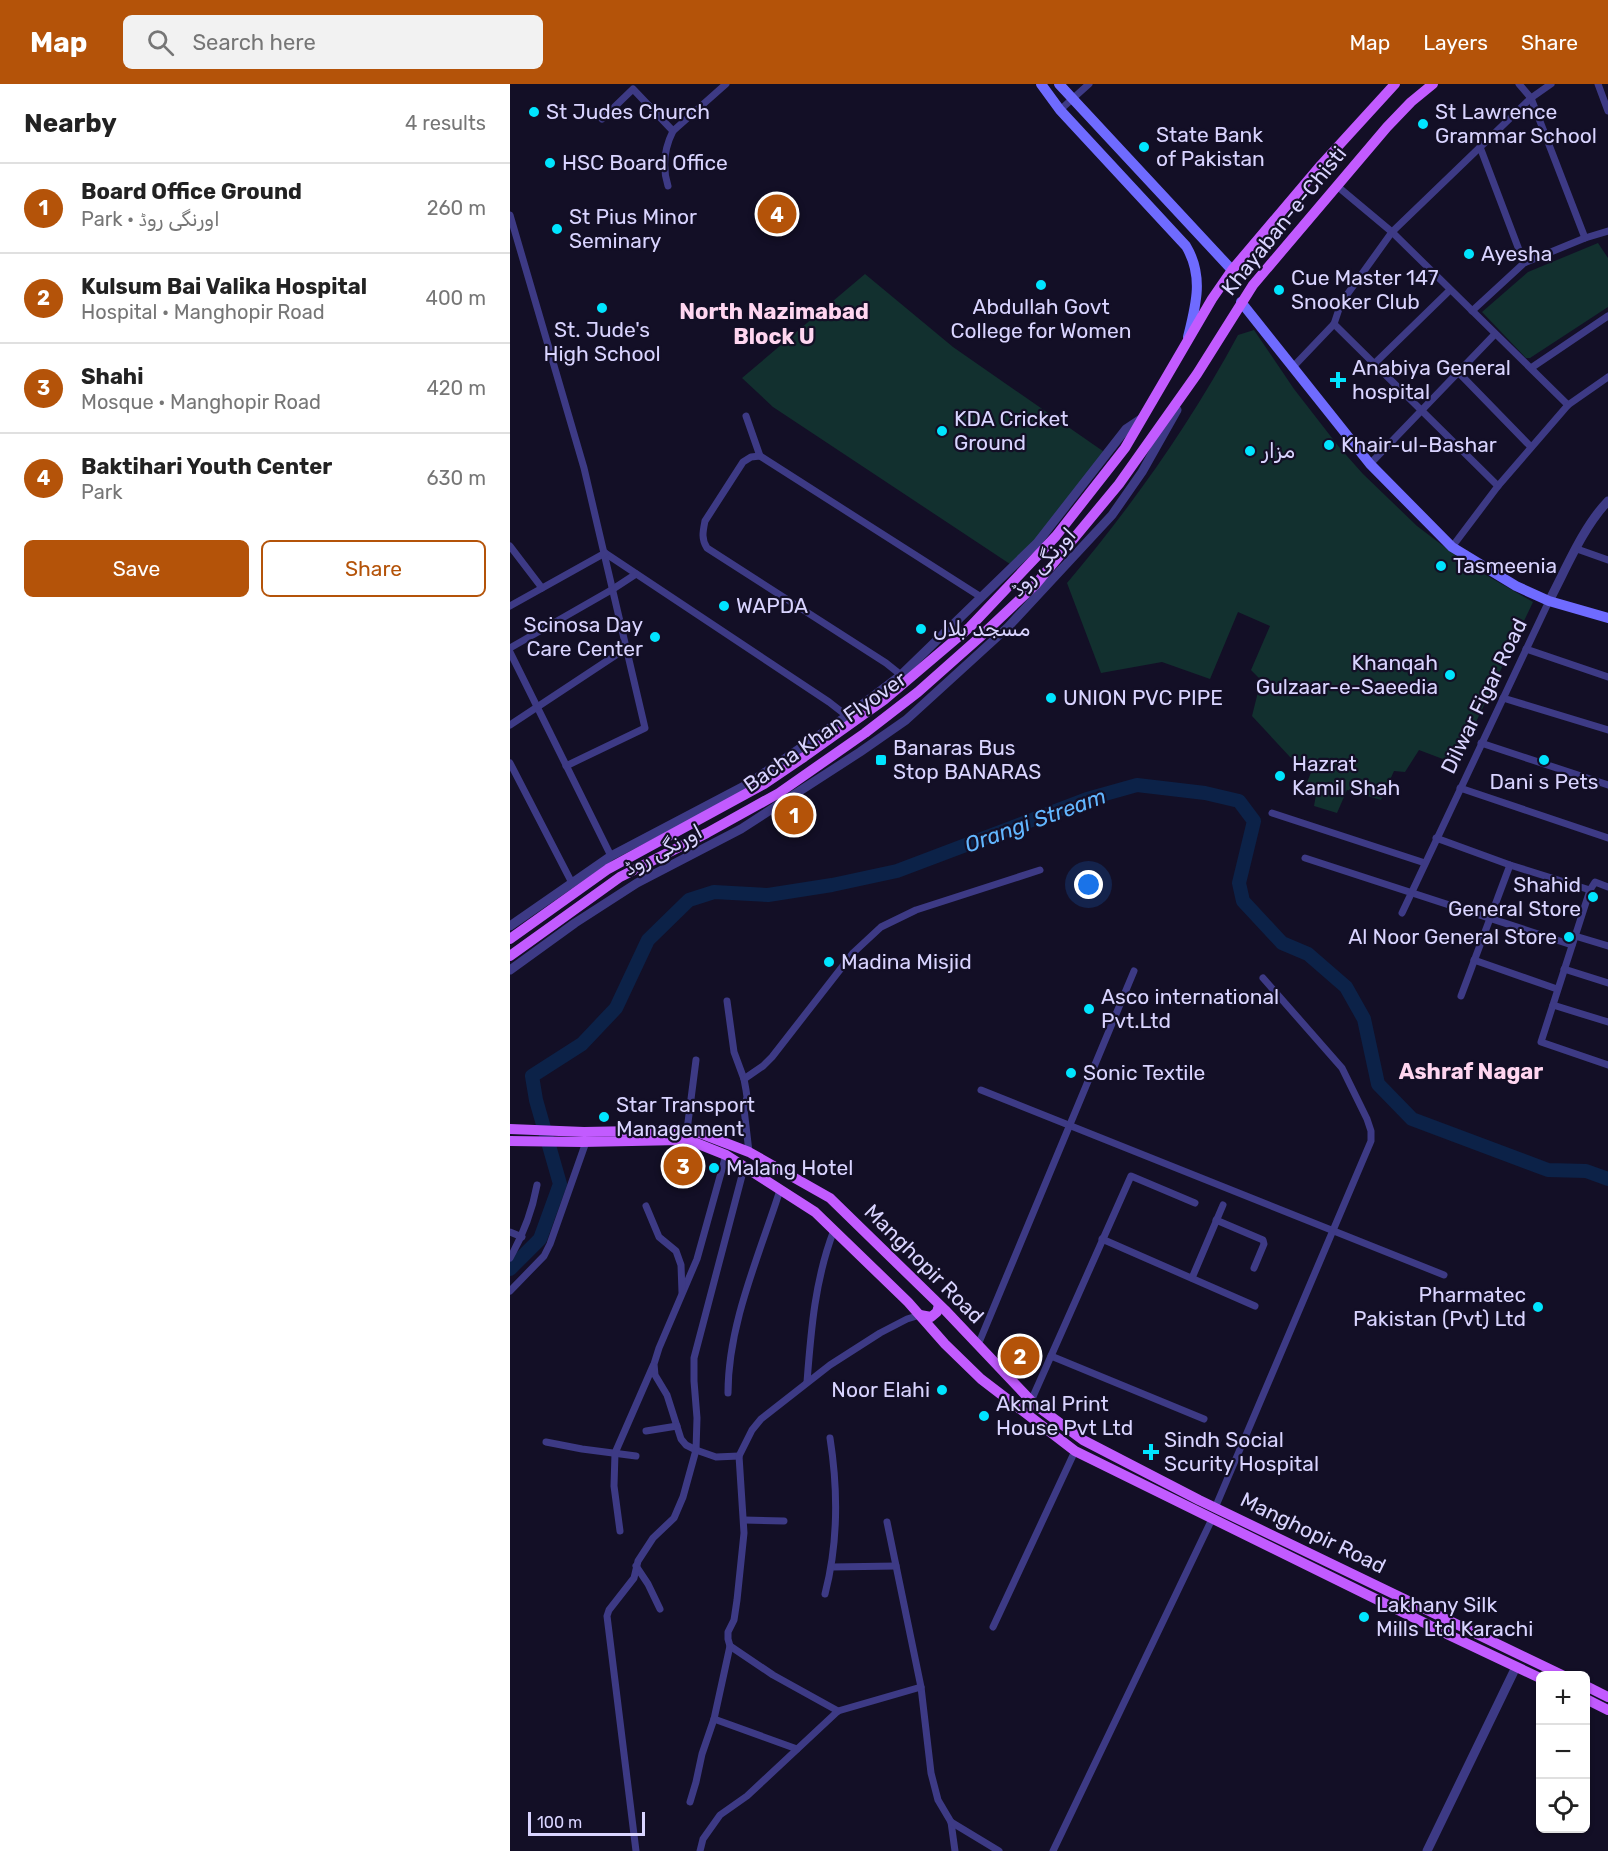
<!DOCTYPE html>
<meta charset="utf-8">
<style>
:root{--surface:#fff;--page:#f2f2f2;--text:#222;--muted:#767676;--line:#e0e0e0;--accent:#b45309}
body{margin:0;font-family:Rubik,"Noto Naskh Arabic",sans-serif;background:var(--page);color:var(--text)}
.controls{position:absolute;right:18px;bottom:18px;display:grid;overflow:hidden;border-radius:9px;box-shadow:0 2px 4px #0004}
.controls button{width:54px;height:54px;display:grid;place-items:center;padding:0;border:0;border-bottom:2px solid var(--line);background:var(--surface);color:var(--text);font:30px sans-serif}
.scale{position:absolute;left:18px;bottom:15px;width:117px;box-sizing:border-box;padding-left:6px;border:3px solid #d9d4ff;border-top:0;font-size:16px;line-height:21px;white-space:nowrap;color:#d9d4ff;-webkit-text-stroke:4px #130f26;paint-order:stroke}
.you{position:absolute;left:579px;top:801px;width:21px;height:21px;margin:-15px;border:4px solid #fff;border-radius:50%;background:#1a73e8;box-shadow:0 0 0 9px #1a73e833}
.badge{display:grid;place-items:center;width:39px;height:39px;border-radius:50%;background:var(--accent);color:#fff;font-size:20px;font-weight:700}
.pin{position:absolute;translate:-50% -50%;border:3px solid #fff;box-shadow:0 2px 6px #0006}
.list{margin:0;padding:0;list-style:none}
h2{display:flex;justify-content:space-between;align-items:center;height:78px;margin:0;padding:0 24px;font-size:26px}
h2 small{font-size:20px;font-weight:400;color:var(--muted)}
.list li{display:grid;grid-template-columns:39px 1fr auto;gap:18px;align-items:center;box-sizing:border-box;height:90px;padding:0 24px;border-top:2px solid var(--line)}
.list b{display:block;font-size:22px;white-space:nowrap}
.list p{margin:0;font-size:20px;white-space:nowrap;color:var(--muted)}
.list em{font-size:20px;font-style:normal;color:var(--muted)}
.actions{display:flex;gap:12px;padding:18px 24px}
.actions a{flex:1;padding:14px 0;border:2px solid var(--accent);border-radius:9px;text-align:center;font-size:21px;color:var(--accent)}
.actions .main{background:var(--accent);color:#fff}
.icon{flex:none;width:33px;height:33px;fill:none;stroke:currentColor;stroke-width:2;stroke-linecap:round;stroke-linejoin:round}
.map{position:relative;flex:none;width:1098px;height:1767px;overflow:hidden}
header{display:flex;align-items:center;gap:36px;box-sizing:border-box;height:84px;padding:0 30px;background:var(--accent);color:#fff}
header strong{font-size:28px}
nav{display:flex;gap:33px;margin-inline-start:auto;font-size:21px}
.search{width:420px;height:54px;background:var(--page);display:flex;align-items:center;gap:15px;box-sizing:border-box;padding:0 21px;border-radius:9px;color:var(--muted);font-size:22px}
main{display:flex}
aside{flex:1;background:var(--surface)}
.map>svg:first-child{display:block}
</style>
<header>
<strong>Map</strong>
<div class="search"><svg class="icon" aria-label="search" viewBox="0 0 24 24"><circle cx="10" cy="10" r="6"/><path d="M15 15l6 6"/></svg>Search here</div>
<nav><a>Map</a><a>Layers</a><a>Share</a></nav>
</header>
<main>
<aside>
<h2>Nearby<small>4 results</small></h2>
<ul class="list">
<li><span class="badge">1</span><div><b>Board Office Ground</b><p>Park · اورنگی روڈ</p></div><em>260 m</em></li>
<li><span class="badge">2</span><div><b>Kulsum Bai Valika Hospital</b><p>Hospital · Manghopir Road</p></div><em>400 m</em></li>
<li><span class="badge">3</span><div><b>Shahi</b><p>Mosque · Manghopir Road</p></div><em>420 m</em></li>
<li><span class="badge">4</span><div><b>Baktihari Youth Center</b><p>Park</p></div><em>630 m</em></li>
</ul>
<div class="actions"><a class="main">Save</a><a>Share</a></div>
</aside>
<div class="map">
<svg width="1098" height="1767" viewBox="0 0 1098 1767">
<rect width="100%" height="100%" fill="#130f26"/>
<g fill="#12302f">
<path d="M1088,159L1098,174V223L1020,274H1016L972,228L1018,188Z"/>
<path d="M355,190L443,263L600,372L503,482L263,323L232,294Z"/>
<path d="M744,246L784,305L829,363L853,390L907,442L957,480L1023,518L946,680L909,666L895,688L884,687L871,716L837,706L827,729L804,722L807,705L796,701L802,686L780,673L742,632L751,596L741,586L760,542L728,528L700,595L652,578L591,589L557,499C622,422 680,340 728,251Z"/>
</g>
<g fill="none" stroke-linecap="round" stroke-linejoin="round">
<path stroke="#0c2248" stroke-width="14" d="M0,1185L30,1155L50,1100L26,1016L22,992L72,960L106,924L138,856L179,816L204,808L258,811L322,801L387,787L577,715L627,701L695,709L729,717L744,737L729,799L733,817L772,859L798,870L836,903L854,935L868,1000L902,1035L1038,1086L1076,1087L1098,1095"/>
<g stroke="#3d3a85" stroke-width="7">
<path d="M1009,0L1021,14L1075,154"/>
<path d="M1088,0L1098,27"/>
<path d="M550,26L579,0"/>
<path d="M92,35L123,5L163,47"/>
<path d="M970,63L1014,179"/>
<path d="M158,102C152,83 154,65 163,47L216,0"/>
<path d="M827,102L882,148L1058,321"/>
<path d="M0,131L74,384L135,644L56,682"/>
<path d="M962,227L1014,179L1075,154L1098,147"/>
<path d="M824,240L988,402"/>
<path d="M864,280L940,206"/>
<path d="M782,284L824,240L831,219L882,148L1021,14L1041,0"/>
<path d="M1021,284L1098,232"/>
<path d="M949,289L1021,363"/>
<path d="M236,332L250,372"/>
<path d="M860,380L985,250"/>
<path d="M0,462L32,504"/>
<path d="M942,463L988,402L1058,321L1098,293"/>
<path d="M1067,465L1098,476"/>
<path d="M95,469L319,618L337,632"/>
<path d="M0,522L95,469"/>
<path d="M0,564L103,505L126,490"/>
<path d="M1016,565L1098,593"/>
<path d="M0,568L101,772"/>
<path d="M391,591L376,579L197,464C191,455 193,447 195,437L233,378L241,373L250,372L471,513"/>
<path d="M993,614L1098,646"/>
<path d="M0,641L115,565"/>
<path d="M971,659L1098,701"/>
<path d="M0,679L62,799"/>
<path d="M950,704L1098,754"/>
<path d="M762,729L915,779"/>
<path d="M926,754L1000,781L1080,806"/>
<path d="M795,774L1062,861"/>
<path d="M1098,803L1085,798L1080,806L1031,958L1098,981"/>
<path d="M892,829L1039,517"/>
<path d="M1065,852L1098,862"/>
<path d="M964,876L1047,905"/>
<path d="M1054,885L1098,899"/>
<path d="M951,912L1000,781"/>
<path d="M217,917L224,968L234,995L236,1006L237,1013L234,1025L239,1068"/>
<path d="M1043,921L1098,938"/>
<path d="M234,995L253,982L262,973L343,869L371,843L406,826L530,786"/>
<path d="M471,1006L934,1191"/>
<path d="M177,1046L186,976"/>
<path d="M216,1071L187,1175L149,1264L144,1280L145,1291L157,1311L171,1355L176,1361L186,1366L206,1373L229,1372"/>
<path d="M136,1122L149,1153L166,1167L171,1181L172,1208"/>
<path d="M706,1136L753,1156L754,1160L744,1184"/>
<path d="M0,1148L12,1153"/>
<path d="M592,1155L745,1222"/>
<path d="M0,1174C13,1151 22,1128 27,1101"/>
<path d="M682,1194L713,1121"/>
<path d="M0,1207L34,1172L40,1160L76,1058"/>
<path d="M468,1261L624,887"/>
<path d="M541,1272L694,1335"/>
<path d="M297,1298C301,1246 305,1195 324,1146"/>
<path d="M218,1309C218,1240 249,1172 270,1106"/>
<path d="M521,1317L621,1092L685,1119"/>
<path d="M136,1347L167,1342"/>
<path d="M36,1358L72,1365L126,1372"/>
<path d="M705,1424L861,1057V1047L857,1035L832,984L753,894"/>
<path d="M234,1436L274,1437"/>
<path d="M377,1438L411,1603L421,1689L428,1716L441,1738L445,1767"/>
<path d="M110,1447L104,1402L105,1369L143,1282"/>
<path d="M126,1482L138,1500L150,1525"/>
<path d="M322,1483L386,1482"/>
<path d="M315,1510C328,1460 328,1405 320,1354"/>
<path d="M483,1543L565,1367"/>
<path d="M328,1627L263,1591L220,1562L218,1555V1548L224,1536L227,1516L234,1449L229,1372L242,1346L251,1335L320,1281L370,1249L397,1235L410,1231"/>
<path d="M204,1635L287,1665"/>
<path d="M180,1718L186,1698L192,1670L204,1635L220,1562"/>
<path d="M441,1738L489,1767"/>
<path d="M126,1767L97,1532L99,1526L124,1494L128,1477L143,1454L164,1434L173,1413L186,1366L187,1334L184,1297V1274L234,1084"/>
<path d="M190,1767L193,1755L210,1731L237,1712L328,1627L411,1603"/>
<path d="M543,1767L702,1435"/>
</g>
<g stroke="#3d3a85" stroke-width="9">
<path d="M1039,517C1056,485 1073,443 1098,417"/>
<path d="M0,842L101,772L238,700L337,632L391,591L527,459L616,345L631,335"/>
<path d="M0,886L65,839L127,799L231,745L350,668L396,636L498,543L602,431L632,388L667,326"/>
<path d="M917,1767L1006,1583"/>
</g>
<g stroke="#6f6bff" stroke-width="10">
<path d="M531,0L550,26L676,162C694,192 686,221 678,253"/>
<path d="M549,0L722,186"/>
<path d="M731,218L860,380L942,463L1006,502L1039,517L1098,534"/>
</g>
<g stroke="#c25bff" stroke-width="10">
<path d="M0,855L98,785L254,700L294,673L374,616L460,543L546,452L615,364L702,215L722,186L811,81L885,0"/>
<path d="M0,872L110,793L197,749L269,709L355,649L408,608L470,553L526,500L609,400L687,290L743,201L877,43L901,18L923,0"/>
<path d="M0,1045L74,1048L177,1046L187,1048L239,1068L320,1114L435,1226L524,1320L573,1356L689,1416L1054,1592"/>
<path d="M0,1057L72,1058L171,1056L186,1059L216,1071L305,1128L398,1218L435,1260L471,1295L565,1367L939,1551L1030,1594"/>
<path d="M410,1231L421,1233L427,1228L429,1221"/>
<path d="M1076,1602L1098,1613"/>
<path d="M1076,1615L1098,1626"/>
</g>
</g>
<g fill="#00e5ff" stroke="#130f26" stroke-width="2">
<circle cx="24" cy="28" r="6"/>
<circle cx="913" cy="40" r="6"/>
<circle cx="634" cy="63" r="6"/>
<circle cx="40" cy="79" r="6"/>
<circle cx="47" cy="145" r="6"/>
<circle cx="959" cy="170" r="6"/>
<circle cx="531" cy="201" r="6"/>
<circle cx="769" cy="206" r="6"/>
<circle cx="92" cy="224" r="6"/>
<path d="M825 287h6v6h6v6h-6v6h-6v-6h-6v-6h6z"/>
<circle cx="432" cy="347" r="6"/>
<circle cx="819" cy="361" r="6"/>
<circle cx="740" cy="367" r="6"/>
<circle cx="931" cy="482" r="6"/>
<circle cx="214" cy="522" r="6"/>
<circle cx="411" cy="545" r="6"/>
<circle cx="145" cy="553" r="6"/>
<circle cx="940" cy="591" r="6"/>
<circle cx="541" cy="614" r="6"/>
<rect x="365" y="670" width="12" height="12" rx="3"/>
<circle cx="1034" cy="676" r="6"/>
<circle cx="770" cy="692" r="6"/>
<circle cx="1083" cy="813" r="6"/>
<circle cx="1059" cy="853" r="6"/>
<circle cx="319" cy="878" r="6"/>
<circle cx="579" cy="925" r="6"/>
<circle cx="561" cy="989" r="6"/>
<circle cx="94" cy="1033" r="6"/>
<circle cx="204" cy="1084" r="6"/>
<circle cx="1028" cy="1223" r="6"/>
<circle cx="432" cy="1306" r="6"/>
<circle cx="474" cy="1332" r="6"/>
<path d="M638 1359h6v6h6v6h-6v6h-6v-6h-6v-6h6z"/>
<circle cx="854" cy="1533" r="6"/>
</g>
<g text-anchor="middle" stroke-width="4.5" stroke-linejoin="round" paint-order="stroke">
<g font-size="21" fill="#d9d4ff" stroke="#130f26" text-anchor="start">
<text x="36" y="35">St Judes Church</text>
<text x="925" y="35">St Lawrence<tspan x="925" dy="24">Grammar School</tspan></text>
<text x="646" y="58">State Bank<tspan x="646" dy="24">of Pakistan</tspan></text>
<text x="52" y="86">HSC Board Office</text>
<text x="59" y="140">St Pius Minor<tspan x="59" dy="24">Seminary</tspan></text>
<text x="971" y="177">Ayesha</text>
<text x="781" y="201">Cue Master 147<tspan x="781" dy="24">Snooker Club</tspan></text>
<text x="531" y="230" text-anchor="middle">Abdullah Govt<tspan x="531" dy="24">College for Women</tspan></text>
<text x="92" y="253" text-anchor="middle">St. Jude's<tspan x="92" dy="24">High School</tspan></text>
<text x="842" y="291">Anabiya General<tspan x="842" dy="24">hospital</tspan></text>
<text x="444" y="342">KDA Cricket<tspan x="444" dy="24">Ground</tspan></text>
<text x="831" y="368">Khair-ul-Bashar</text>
<text x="752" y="374">مزار</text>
<text x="943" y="489">Tasmeenia</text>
<text x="226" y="529">WAPDA</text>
<text x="133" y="548" text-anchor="end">Scinosa Day<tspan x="133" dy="24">Care Center</tspan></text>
<text x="423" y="552">مسجد بلال</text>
<text x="928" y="586" text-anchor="end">Khanqah<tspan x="928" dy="24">Gulzaar-e-Saeedia</tspan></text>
<text x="553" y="621">UNION PVC PIPE</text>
<text x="383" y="671">Banaras Bus<tspan x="383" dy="24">Stop BANARAS</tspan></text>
<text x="782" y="687">Hazrat<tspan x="782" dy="24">Kamil Shah</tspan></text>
<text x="1034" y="705" text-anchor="middle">Dani s Pets</text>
<text x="1071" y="808" text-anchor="end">Shahid<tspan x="1071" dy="24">General Store</tspan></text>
<text x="1047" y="860" text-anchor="end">Al Noor General Store</text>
<text x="331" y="885">Madina Misjid</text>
<text x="591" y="920">Asco international<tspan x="591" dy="24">Pvt.Ltd</tspan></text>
<text x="573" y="996">Sonic Textile</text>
<text x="106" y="1028">Star Transport<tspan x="106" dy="24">Management</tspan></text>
<text x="216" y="1091">Malang Hotel</text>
<text x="1016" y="1218" text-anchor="end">Pharmatec<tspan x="1016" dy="24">Pakistan (Pvt) Ltd</tspan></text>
<text x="420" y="1313" text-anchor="end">Noor Elahi</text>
<text x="486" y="1327">Akmal Print<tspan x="486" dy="24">House Pvt Ltd</tspan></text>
<text x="654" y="1363">Sindh Social<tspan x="654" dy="24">Scurity Hospital</tspan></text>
<text x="866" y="1528">Lakhany Silk<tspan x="866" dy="24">Mills Ltd Karachi</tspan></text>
</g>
<g font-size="21" fill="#d9d4ff" stroke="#130f26">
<text transform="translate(774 137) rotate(-51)" y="7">Khayaban-e-Chisti</text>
<text transform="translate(533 478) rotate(-47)" y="7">اورنگی روڈ</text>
<text transform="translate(974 612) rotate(-64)" y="7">Dilwar Figar Road</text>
<text transform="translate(315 648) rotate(-35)" y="7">Bacha Khan Flyover</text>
<text transform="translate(153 766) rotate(-28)" y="7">اورنگی روڈ</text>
<text transform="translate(414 1180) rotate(45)" y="7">Manghopir Road</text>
<text transform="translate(803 1449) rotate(26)" y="7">Manghopir Road</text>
</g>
<g font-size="22" font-weight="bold" fill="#ffd6f0" stroke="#130f26">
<text x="264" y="235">North Nazimabad<tspan x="264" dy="25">Block U</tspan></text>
<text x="961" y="995">Ashraf Nagar</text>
</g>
<g font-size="22" font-style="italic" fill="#62b6ff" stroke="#130f26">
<text transform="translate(525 736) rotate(-20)" y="8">Orangi Stream</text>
</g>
</g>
</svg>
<div class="controls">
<button>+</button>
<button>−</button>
<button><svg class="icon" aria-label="locate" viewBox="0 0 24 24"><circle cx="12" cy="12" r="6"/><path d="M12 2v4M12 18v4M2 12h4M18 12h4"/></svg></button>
</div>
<div class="scale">100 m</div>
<div class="you"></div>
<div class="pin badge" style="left:284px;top:731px">1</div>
<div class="pin badge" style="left:510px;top:1272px">2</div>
<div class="pin badge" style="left:173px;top:1082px">3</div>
<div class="pin badge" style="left:267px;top:130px">4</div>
</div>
</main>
